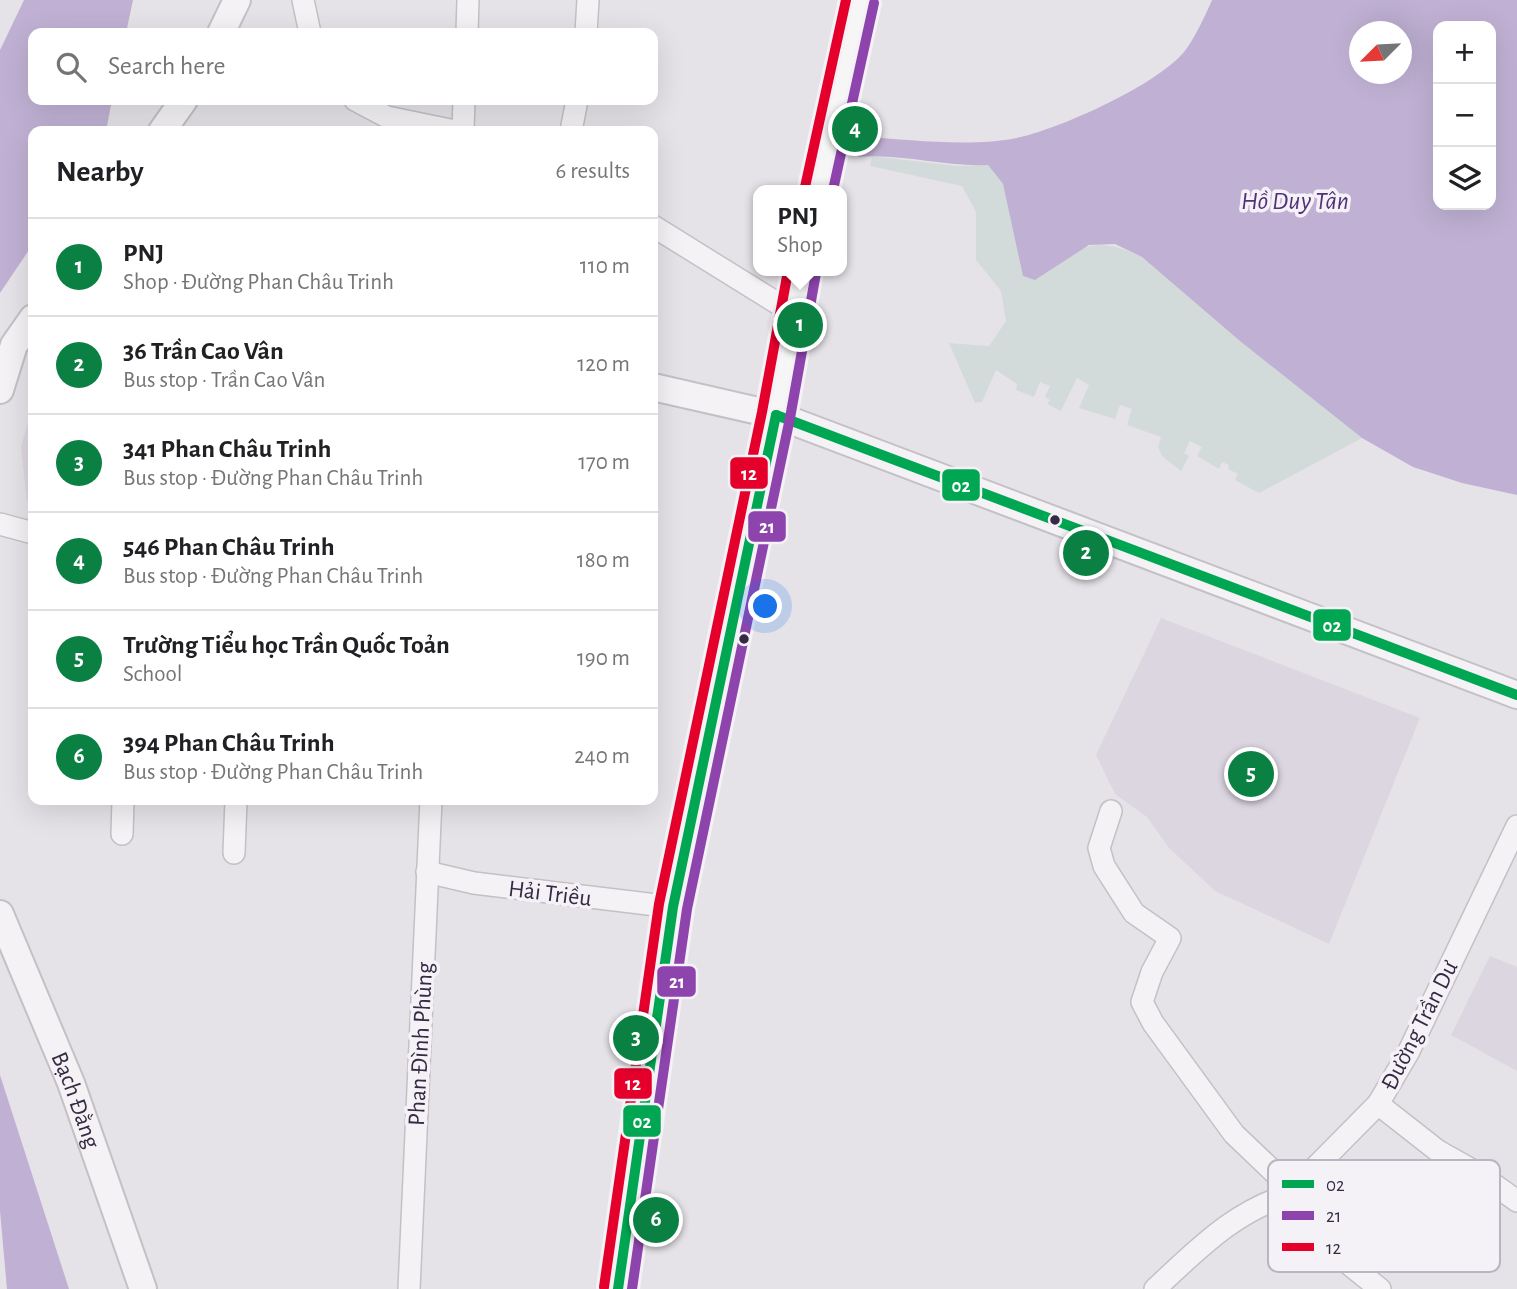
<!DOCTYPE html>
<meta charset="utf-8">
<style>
:root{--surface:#fff;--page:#f2f2f2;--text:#202124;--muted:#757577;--line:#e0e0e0;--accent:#0b8043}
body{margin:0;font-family:"Alegreya Sans",sans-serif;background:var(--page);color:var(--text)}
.controls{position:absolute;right:21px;top:21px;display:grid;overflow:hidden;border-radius:14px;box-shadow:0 7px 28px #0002}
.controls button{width:63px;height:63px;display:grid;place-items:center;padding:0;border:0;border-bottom:2px solid var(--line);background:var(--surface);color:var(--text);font:35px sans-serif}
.compass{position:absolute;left:1349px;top:21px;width:63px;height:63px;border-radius:50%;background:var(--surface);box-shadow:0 7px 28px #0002;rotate:246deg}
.you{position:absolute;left:766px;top:607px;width:24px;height:24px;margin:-18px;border:5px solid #fff;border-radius:50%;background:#1a73e8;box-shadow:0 0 0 10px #1a73e833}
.badge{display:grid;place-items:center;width:46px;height:46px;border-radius:50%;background:var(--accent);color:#fff;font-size:23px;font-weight:700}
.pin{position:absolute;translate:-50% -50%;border:4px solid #fff;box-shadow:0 2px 7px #0006}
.popup{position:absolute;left:753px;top:185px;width:94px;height:91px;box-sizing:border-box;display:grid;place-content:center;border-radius:14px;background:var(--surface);filter:drop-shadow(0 2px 5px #0005);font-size:23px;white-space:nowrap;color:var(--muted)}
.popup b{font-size:26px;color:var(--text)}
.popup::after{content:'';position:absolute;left:50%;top:100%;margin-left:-14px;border:14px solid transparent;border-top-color:var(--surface)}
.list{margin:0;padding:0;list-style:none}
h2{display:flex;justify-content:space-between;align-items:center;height:91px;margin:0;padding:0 28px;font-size:30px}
h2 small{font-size:23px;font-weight:400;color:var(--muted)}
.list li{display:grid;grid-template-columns:46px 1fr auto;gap:21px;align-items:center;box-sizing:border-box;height:98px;padding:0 28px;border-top:2px solid var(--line)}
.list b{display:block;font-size:26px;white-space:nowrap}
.list p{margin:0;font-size:23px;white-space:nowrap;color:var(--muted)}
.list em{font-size:23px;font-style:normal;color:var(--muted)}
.icon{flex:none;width:38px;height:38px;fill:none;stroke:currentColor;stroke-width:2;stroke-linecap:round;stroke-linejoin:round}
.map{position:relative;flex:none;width:1517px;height:1289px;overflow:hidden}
.search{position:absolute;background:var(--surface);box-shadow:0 7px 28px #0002;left:28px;top:28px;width:630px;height:77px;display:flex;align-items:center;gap:18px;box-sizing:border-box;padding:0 24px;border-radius:14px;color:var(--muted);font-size:26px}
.panel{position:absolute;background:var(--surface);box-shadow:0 7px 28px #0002;left:28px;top:126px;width:630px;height:679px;border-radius:14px}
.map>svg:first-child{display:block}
</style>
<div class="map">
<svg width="1517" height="1289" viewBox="0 0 1517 1289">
<rect width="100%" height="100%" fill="#e6e3e8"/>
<g fill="#dcd6e0">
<path d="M33,405V504L27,501L21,447Z"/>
<path d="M1161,618L1420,718L1329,944L1215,891L1169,848L1147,817L1115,794L1096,755Z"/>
<path d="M1490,956L1517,967V1071L1451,1035Z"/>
</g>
<path fill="#d2dbda" d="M872,156L957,166L988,165L1003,184L1011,213L1046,273C1083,242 1099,237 1142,257L1362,438L1259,493L1235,480L1238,474L1228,469L1229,465L1222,462L1219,469L1197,456L1202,447L1190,441L1184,453L1189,456L1181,471L1162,456L1158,447L1161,437L1127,425L1132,409L1120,405L1115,419L1079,408L1089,385L1077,378L1061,411L1047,404L1050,400L1045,397L1050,386L1040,382L1034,397L1016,390L1017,384L996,370L982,402L975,403L949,343L989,346L1006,321L1001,291L976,260V212L962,186L870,166Z"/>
<g fill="#c0b1d4" fill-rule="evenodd">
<path d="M24,0H133L126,33H33V100H112L106,131H33V244L0,293V50Z"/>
<path d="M1212,0H1517V495L1462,483L1413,467L1362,438L1240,341L1142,257L1115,244L1089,245L1035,280L1023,276L1003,184L988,165C944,167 900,153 858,157L865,137C912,140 979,148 1025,136C1067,125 1156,85 1184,52C1195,38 1205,16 1212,0ZM1491,26V205H1438V26ZM1360,32H1402V74H1360Z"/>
<path d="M0,1075L69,1289H7L0,1211Z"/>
</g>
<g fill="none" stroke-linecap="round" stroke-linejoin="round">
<defs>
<g id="minor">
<path d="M303,0L310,33"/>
<path d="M467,33L468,0"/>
<path d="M586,33L588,0"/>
<path d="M355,100L387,117L455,131"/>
<path d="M463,131L464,100"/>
<path d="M571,131L577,100"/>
<path d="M653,226L793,313"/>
<path d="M0,524L33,533"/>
<path d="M1111,811L1099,848L1104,866L1134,913L1170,938L1152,972L1142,1002L1153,1023L1234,1134L1296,1193"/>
<path d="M122,834L123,800"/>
<path d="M234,853L236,800"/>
<path d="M427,872L474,883L673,907"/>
<path d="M1378,1104L1438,1151L1479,1174L1517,1201"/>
<path d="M409,1289L431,800"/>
<path d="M1155,1289C1198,1249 1237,1208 1296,1193"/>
<path d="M1380,1289L1305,1229L1294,1211L1299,1184L1378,1104L1408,1053L1517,826"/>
</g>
<g id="tertiary">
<path d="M221,33L237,0"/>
<path d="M162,131L184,100"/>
<path d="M653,387L776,415L1517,695"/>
<path d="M0,390L14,345L33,318"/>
<path id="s1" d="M0,914L71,1083L143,1289"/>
</g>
<g id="primary">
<path d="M819,190L860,0"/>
<path d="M618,1289L673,907L776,415L802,271"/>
</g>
</defs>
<use href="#minor" stroke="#c3c0c6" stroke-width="24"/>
<use href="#tertiary" stroke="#c3c0c6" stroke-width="30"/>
<use href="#primary" stroke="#c3bfc6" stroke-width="37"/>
<use href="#minor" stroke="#f4f2f5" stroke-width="21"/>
<use href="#tertiary" stroke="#f4f2f5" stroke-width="26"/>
<use href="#primary" stroke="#f7f6f7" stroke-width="33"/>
<defs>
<g id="bus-1">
<path d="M776,415L1517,695"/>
<path d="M618,1289L673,907L776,415"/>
</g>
<g id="bus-2">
<path d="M833,190L874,3"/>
<path d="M632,1289L687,909L790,418L816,273"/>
</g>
<g id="bus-3">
<path d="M805,187L846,0"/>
<path d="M604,1287L659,904L762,412L788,271"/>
</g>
</defs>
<use href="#bus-1" stroke="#f4f1f7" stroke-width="16"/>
<use href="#bus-2" stroke="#f4f1f7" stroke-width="16"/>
<use href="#bus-3" stroke="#f4f1f7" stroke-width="16"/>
<use href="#bus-1" stroke="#00a651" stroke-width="10"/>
<use href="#bus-2" stroke="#8e44ad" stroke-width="10"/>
<use href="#bus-3" stroke="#e4002b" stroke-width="10"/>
</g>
<g fill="#362943" stroke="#f4f1f7" stroke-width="2.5">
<circle cx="1055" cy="520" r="6"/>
<circle cx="744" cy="639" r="6"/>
</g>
<g text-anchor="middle" stroke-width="7" stroke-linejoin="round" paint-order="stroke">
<g font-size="24" fill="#362943" stroke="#f4f1f7">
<text transform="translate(550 893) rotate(7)" y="8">Hải Triều</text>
<text transform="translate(1419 1025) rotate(-63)" y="8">Đường Trần Dư</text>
<text transform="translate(420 1044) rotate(-87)" y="8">Phan Đình Phùng</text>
<text dy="8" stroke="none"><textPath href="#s1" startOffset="201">Bạch Đằng</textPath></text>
</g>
<g font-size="26" font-style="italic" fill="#513178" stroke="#f4f1f7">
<text x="1295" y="209">Hồ Duy Tân</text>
</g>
</g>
<rect x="1268" y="1160" width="232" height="112" rx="10" fill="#f4f1f7" stroke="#bbb5c1" stroke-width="2"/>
<rect x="1282" y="1180" width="32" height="8" fill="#00a651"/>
<rect x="1282" y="1211" width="32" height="9" fill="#8e44ad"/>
<rect x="1282" y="1243" width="32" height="8" fill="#e4002b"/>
<g font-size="19" fill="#362943">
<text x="1326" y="1191">02</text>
<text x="1326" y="1222">21</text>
<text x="1326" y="1254">12</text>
</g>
<g stroke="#f4f1f7" stroke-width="2.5">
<rect x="729" y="456" width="40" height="34" rx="7" fill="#e4002b"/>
<rect x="941" y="468" width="40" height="34" rx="7" fill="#00a651"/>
<rect x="747" y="510" width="40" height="33" rx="7" fill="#8e44ad"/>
<rect x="1312" y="608" width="40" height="34" rx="7" fill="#00a651"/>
<rect x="656" y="965" width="41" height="33" rx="7" fill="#8e44ad"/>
<rect x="613" y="1067" width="40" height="33" rx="7" fill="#e4002b"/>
<rect x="622" y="1104" width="40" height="34" rx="7" fill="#00a651"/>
</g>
<g font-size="19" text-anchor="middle" font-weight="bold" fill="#fff">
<text x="749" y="480">12</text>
<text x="961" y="492">02</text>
<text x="767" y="533">21</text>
<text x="1332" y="632">02</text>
<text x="677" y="988">21</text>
<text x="633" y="1090">12</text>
<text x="642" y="1128">02</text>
</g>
</svg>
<div class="controls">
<button>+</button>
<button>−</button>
<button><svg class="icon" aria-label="layers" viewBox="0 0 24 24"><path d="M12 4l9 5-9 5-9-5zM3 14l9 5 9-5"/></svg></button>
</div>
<svg class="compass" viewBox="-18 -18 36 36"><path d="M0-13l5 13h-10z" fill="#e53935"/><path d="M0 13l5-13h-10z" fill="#757577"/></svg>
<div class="you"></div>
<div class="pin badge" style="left:800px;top:325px">1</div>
<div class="popup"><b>PNJ</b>Shop</div>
<div class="pin badge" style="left:1086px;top:553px">2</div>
<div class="pin badge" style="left:636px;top:1038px">3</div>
<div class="pin badge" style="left:855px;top:129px">4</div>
<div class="pin badge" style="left:1251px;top:774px">5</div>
<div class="pin badge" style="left:656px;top:1220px">6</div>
<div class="search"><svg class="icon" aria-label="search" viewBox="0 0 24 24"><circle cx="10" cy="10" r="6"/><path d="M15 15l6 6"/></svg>Search here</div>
<section class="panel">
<h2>Nearby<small>6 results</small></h2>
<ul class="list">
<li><span class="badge">1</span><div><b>PNJ</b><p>Shop · Đường Phan Châu Trinh</p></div><em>110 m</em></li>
<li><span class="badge">2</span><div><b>36 Trần Cao Vân</b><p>Bus stop · Trần Cao Vân</p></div><em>120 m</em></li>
<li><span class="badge">3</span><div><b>341 Phan Châu Trinh</b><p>Bus stop · Đường Phan Châu Trinh</p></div><em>170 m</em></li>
<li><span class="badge">4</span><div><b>546 Phan Châu Trinh</b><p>Bus stop · Đường Phan Châu Trinh</p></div><em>180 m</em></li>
<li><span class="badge">5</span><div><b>Trường Tiểu học Trần Quốc Toản</b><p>School</p></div><em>190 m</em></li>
<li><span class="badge">6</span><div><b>394 Phan Châu Trinh</b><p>Bus stop · Đường Phan Châu Trinh</p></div><em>240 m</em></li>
</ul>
</section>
</div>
